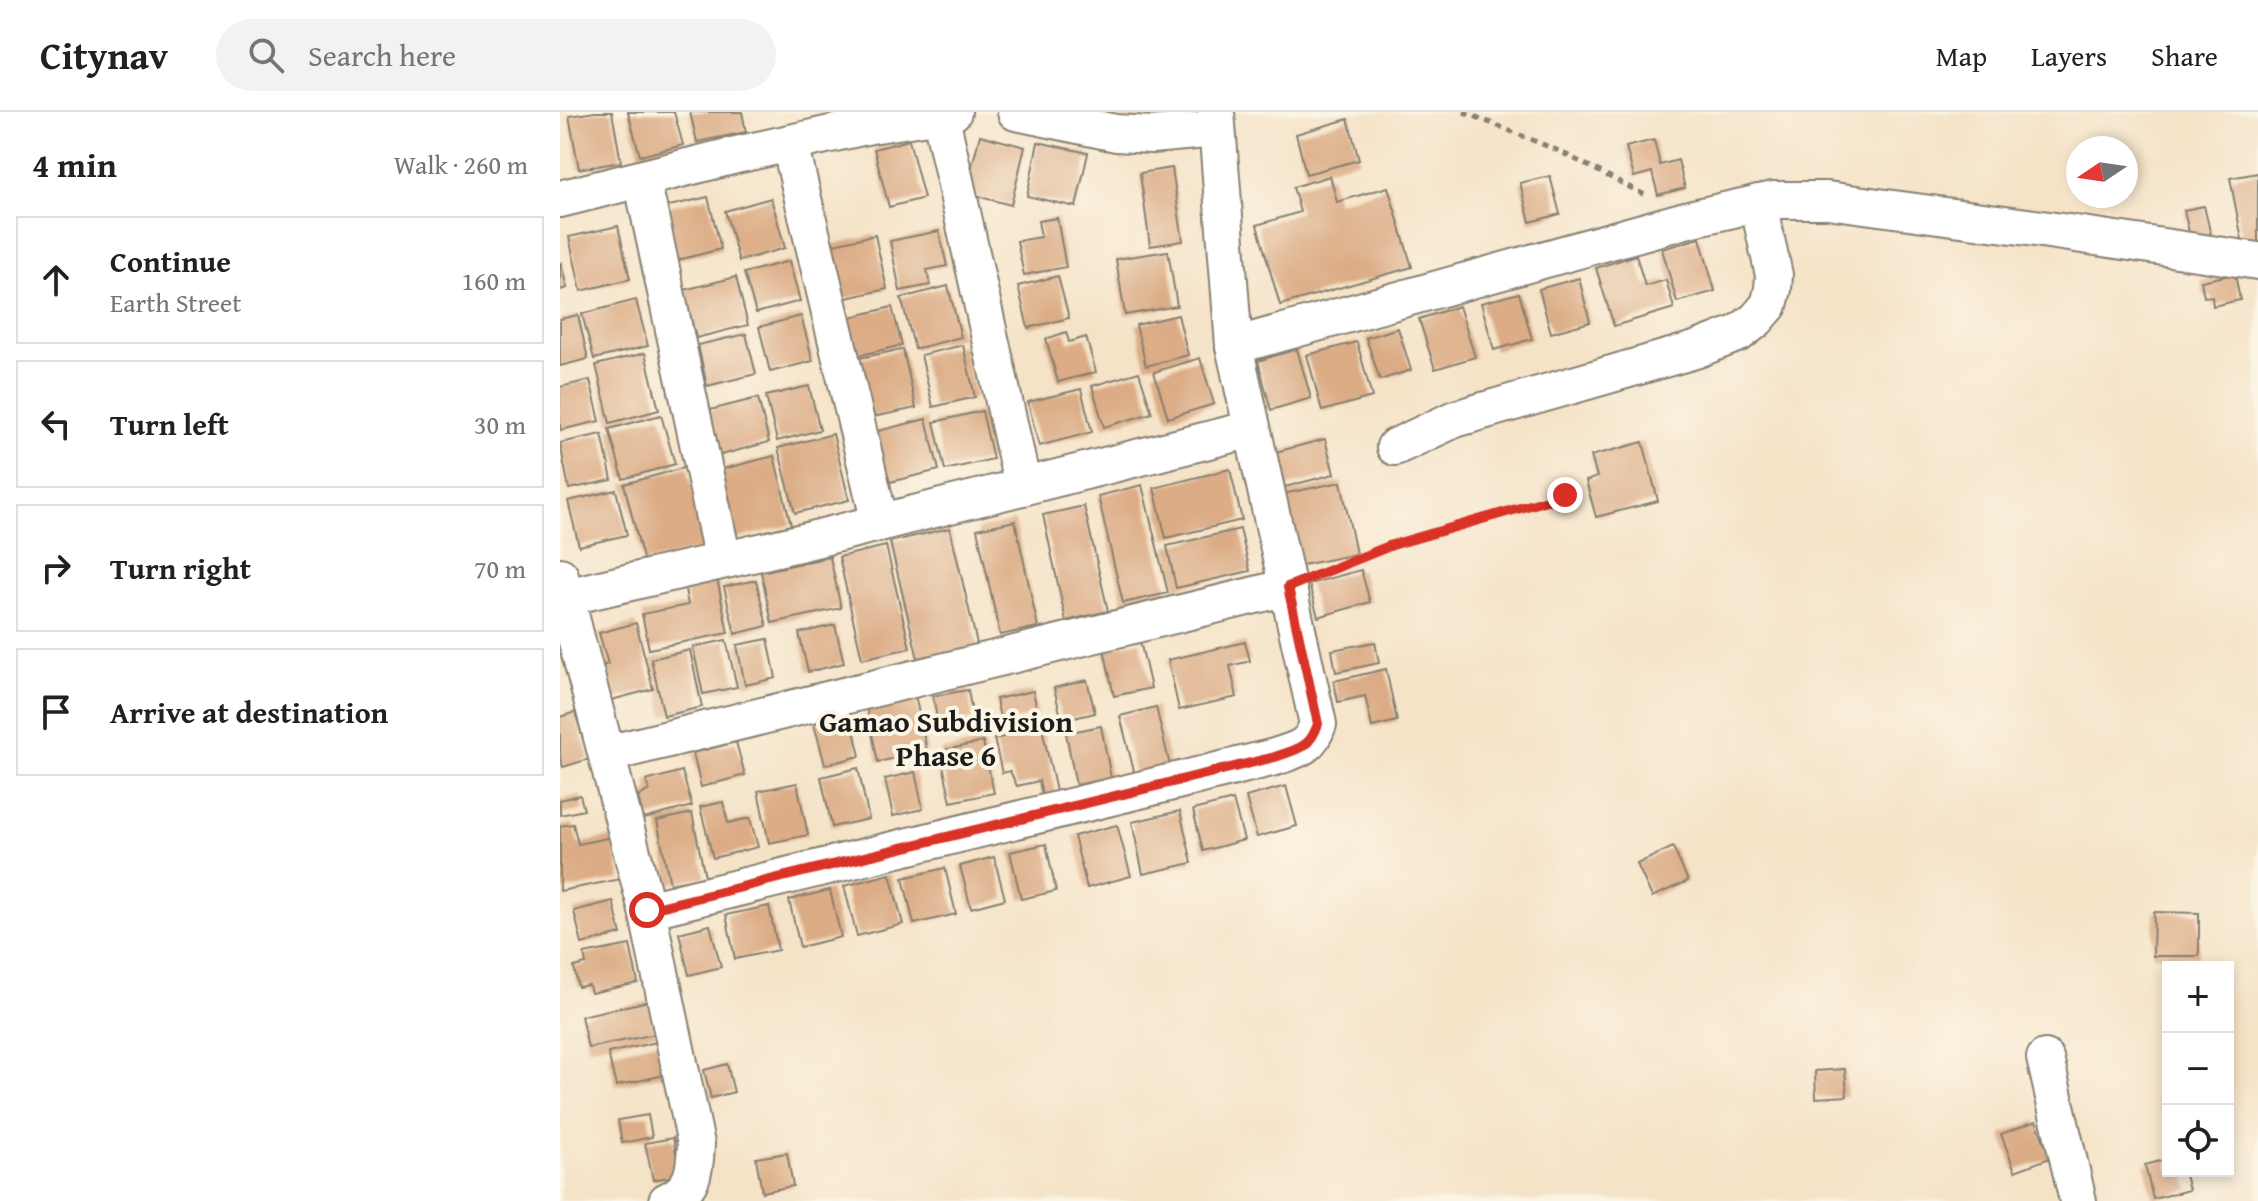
<!DOCTYPE html>
<meta charset="utf-8">
<style>
:root{--surface:#fff;--page:#f2f2f2;--text:#202124;--muted:#757577;--line:#e0e0e0}
body{margin:0;font-family:"Gentium Book Plus",serif;background:var(--page);color:var(--text)}
.controls{position:absolute;right:24px;bottom:24px;display:grid;overflow:hidden;border-radius:0px;box-shadow:0 4px 12px #0003}
.controls button{width:72px;height:72px;display:grid;place-items:center;padding:0;border:0;border-bottom:2px solid var(--line);background:var(--surface);color:var(--text);font:40px sans-serif}
.compass{position:absolute;left:1506px;top:24px;width:72px;height:72px;border-radius:50%;background:var(--surface);box-shadow:0 4px 12px #0003;rotate:257deg}
.stop{position:absolute;width:24px;height:24px;margin:-18px;border:6px solid #d93025;border-radius:50%;background:#fff}
.stop.end{background:#d93025;border-color:#fff;box-shadow:0 2px 8px #0008}
.list{margin:0;padding:0;list-style:none}
h2{display:flex;justify-content:space-between;align-items:center;height:104px;margin:0;padding:0 32px;font-size:34px}
h2 small{font-size:26px;font-weight:400;color:var(--muted)}
.list li{display:grid;grid-template-columns:52px 1fr auto;gap:24px;align-items:center;box-sizing:border-box;height:128px;margin:0 16px 16px;padding:0 16px;border:2px solid var(--line);border-radius:0px}
.list b{display:block;font-size:30px;white-space:nowrap}
.list p{margin:0;font-size:26px;white-space:nowrap;color:var(--muted)}
.list em{font-size:26px;font-style:normal;color:var(--muted)}
.icon{flex:none;width:44px;height:44px;fill:none;stroke:currentColor;stroke-width:2;stroke-linecap:round;stroke-linejoin:round}
.map{position:relative;flex:none;width:1698px;height:1089px;overflow:hidden}
header{display:flex;align-items:center;gap:48px;box-sizing:border-box;height:112px;padding:0 40px;background:var(--surface);border-bottom:2px solid var(--line)}
header strong{font-size:38px}
nav{display:flex;gap:44px;margin-inline-start:auto;font-size:28px}
.search{width:560px;height:72px;background:var(--page);display:flex;align-items:center;gap:20px;box-sizing:border-box;padding:0 28px;border-radius:44px;color:var(--muted);font-size:30px}
main{display:flex}
aside{flex:1;background:var(--surface)}
.map>svg:first-child{display:block}
</style>
<header>
<strong>Citynav</strong>
<div class="search"><svg class="icon" aria-label="search" viewBox="0 0 24 24"><circle cx="10" cy="10" r="6"/><path d="M15 15l6 6"/></svg>Search here</div>
<nav><a>Map</a><a>Layers</a><a>Share</a></nav>
</header>
<main>
<aside>
<h2>4 min<small>Walk · 260 m</small></h2>
<ul class="list">
<li><svg class="icon" aria-label="ahead" viewBox="0 0 24 24"><path d="M12 20V5M6 11l6-6 6 6"/></svg><div><b>Continue</b><p>Earth Street</p></div><em>160 m</em></li>
<li><svg class="icon" aria-label="left" viewBox="0 0 24 24"><path d="M17 20v-9H6M10 6l-5 5 5 5"/></svg><div><b>Turn left</b></div><em>30 m</em></li>
<li><svg class="icon" aria-label="right" viewBox="0 0 24 24"><path d="M7 20v-9h11M14 6l5 5-5 5"/></svg><div><b>Turn right</b></div><em>70 m</em></li>
<li><svg class="icon" aria-label="arrive" viewBox="0 0 24 24"><path d="M6 21V4h12l-3 4 3 4H6"/></svg><div><b>Arrive at destination</b></div></li>
</ul>
</aside>
<div class="map">
<svg width="1698" height="1089" viewBox="0 0 1698 1089">
<rect width="100%" height="100%" fill="#fcf5e5"/>
<filter id="ink" filterUnits="userSpaceOnUse"><feTurbulence type="fractalNoise" baseFrequency=".0125" numOctaves="2"/><feDisplacementMap in="SourceGraphic" scale="16" xChannelSelector="R" yChannelSelector="G"/><feConvolveMatrix kernelMatrix="1 2 1 2 8 2 1 2 1" color-interpolation-filters="sRGB"/></filter>
<filter id="wash" filterUnits="userSpaceOnUse"><feTurbulence type="fractalNoise" baseFrequency=".006" numOctaves="4" result="noise"/><feDisplacementMap in="SourceGraphic" scale="32" xChannelSelector="R" yChannelSelector="G"/><feGaussianBlur stdDeviation="1.8" result="paint"/><feColorMatrix in="noise" values="0 0 0 0 0 0 0 0 0 0 0 0 0 0 0 0 0 1.4 0 .05"/><feComposite in="paint" operator="in"/></filter>
<g filter="url(#wash)">
<rect width="100%" height="100%" fill="#f5e3c8"/>
<g id="blocks">
<g fill="#dbac85">
<path d="M35,0H52L61,50L19,57L9,4Z"/>
<path d="M68,0H114L123,33L80,44Z"/>
<path d="M130,0H182L186,20L137,30Z"/>
<path d="M788,7L799,48L746,62L736,22Z"/>
<path d="M420,23L465,35L451,93L405,81Z"/>
<path d="M349,28L364,86L329,95L314,37Z"/>
<path d="M1094,28L1100,53L1118,48L1125,76L1098,83L1092,60L1074,65L1066,35Z"/>
<path d="M478,30L528,41L516,95L467,84Z"/>
<path d="M612,56L623,129L590,134L580,61Z"/>
<path d="M1698,61V130L1683,133L1670,66Z"/>
<path d="M770,64L777,90L828,75L852,155L720,193L697,113L740,100L733,75Z"/>
<path d="M990,64L1000,102L970,110L960,71Z"/>
<path d="M148,85L161,137L118,148L105,95Z"/>
<path d="M211,86L225,136L179,149L165,99Z"/>
<path d="M1644,94L1653,132L1633,137L1624,98Z"/>
<path d="M497,106L506,155L464,163L457,129L481,125L478,109Z"/>
<path d="M58,114L70,167L21,179L9,125Z"/>
<path d="M379,119L387,154L367,158L370,173L340,179L330,129Z"/>
<path d="M315,123L327,177L282,187L269,133Z"/>
<path d="M1140,126L1155,179L1117,190L1102,137Z"/>
<path d="M608,139L617,194L565,203L556,147Z"/>
<path d="M1076,143L1085,174L1106,168L1114,196L1054,214L1036,156Z"/>
<path d="M229,149L240,189L196,201L184,161Z"/>
<path d="M1,151L7,176L0,178V152Z"/>
<path d="M1675,162L1680,188L1653,194L1652,184L1644,185L1641,169Z"/>
<path d="M498,164L509,206L468,216L458,174Z"/>
<path d="M176,165L188,213L136,226L124,178Z"/>
<path d="M1019,166L1030,210L991,221L979,177Z"/>
<path d="M388,174L401,225L355,237L341,186Z"/>
<path d="M959,181L972,227L934,238L921,191Z"/>
<path d="M76,188L88,234L34,247L22,202Z"/>
<path d="M899,194L915,245L875,257L859,207Z"/>
<path d="M332,195L342,233L293,245L283,207Z"/>
<path d="M18,203L28,247L0,254V207Z"/>
<path d="M618,203L628,243L586,254L576,213Z"/>
<path d="M241,204L253,249L210,260L199,215Z"/>
<path d="M838,216L851,258L820,268L806,226Z"/>
<path d="M506,220L509,230L526,225L536,260L498,270L486,227Z"/>
<path d="M186,222L196,262L147,274L138,233Z"/>
<path d="M797,230L812,285L762,299L747,243Z"/>
<path d="M403,233L415,285L373,295L361,243Z"/>
<path d="M343,237L356,296L308,306L295,247Z"/>
<path d="M737,237L751,286L711,298L698,249Z"/>
<path d="M85,241L99,298L50,311L36,253Z"/>
<path d="M640,246L654,292L608,306L594,260Z"/>
<path d="M579,260L592,301L544,315L532,274Z"/>
<path d="M30,268L40,309L0,318V275Z"/>
<path d="M249,274L260,318L217,329L206,284Z"/>
<path d="M521,277L532,320L479,334L468,290Z"/>
<path d="M198,286L209,330L157,344L146,299Z"/>
<path d="M422,299L433,347L385,358L374,310Z"/>
<path d="M101,303L115,352L63,367L49,317Z"/>
<path d="M366,307L379,358L322,372L310,321Z"/>
<path d="M42,322L52,368L9,377L0,331Z"/>
<path d="M273,322L289,388L235,401L218,336Z"/>
<path d="M765,327L774,362L725,375L716,340Z"/>
<path d="M1083,330L1098,389L1036,405L1026,369L1037,365L1031,344Z"/>
<path d="M214,344L231,413L172,428L155,359Z"/>
<path d="M127,355L147,435L84,451L64,372Z"/>
<path d="M670,357L682,408L606,426L594,376Z"/>
<path d="M781,370L796,442L733,455L718,383Z"/>
<path d="M582,373L608,481L563,491L538,384Z"/>
<path d="M56,378L67,423L19,434L8,389Z"/>
<path d="M524,394L548,499L506,509L483,403Z"/>
<path d="M455,409L478,515L440,523L417,417Z"/>
<path d="M390,416L418,536L359,551L330,430Z"/>
<path d="M680,417L690,459L616,476L607,434Z"/>
<path d="M326,434L350,536L302,547L279,445Z"/>
<path d="M270,445L281,496L212,511L201,460Z"/>
<path d="M801,458L810,490L758,505L749,472Z"/>
<path d="M157,466L168,521L89,537L82,502L128,493L124,472Z"/>
<path d="M196,468L207,514L175,522L164,475Z"/>
<path d="M76,511L93,577L40,591L31,557L48,552L39,521Z"/>
<path d="M275,513L284,551L248,560L239,521Z"/>
<path d="M208,527L216,566L185,573L177,533Z"/>
<path d="M166,528L177,575L143,582L133,535Z"/>
<path d="M580,529L591,576L554,584L544,537Z"/>
<path d="M685,530L690,549L670,554L677,585L619,598L608,548Z"/>
<path d="M815,530L819,551L776,560L772,538Z"/>
<path d="M130,538L142,595L104,604L91,547Z"/>
<path d="M826,557L837,609L812,615L805,584L778,590L774,569Z"/>
<path d="M527,568L535,601L502,609L494,576Z"/>
<path d="M408,578L413,607L378,613L373,584Z"/>
<path d="M473,579L478,603L441,611L436,587Z"/>
<path d="M355,583L367,639L318,650L306,593Z"/>
<path d="M596,595L611,658L576,667L560,604Z"/>
<path d="M15,600L29,647L3,655L0,646V605Z"/>
<path d="M290,602L300,644L265,653L254,611Z"/>
<path d="M541,614L551,666L516,673L506,621Z"/>
<path d="M482,616L497,684L483,687L479,669L457,674L450,659L442,661L434,627Z"/>
<path d="M176,630L185,663L141,675L133,641Z"/>
<path d="M423,630L434,681L391,690L380,639Z"/>
<path d="M298,656L309,707L272,715L261,665Z"/>
<path d="M122,659L132,694L84,707L78,685L89,678L86,669Z"/>
<path d="M355,660L363,697L333,704L325,667Z"/>
<path d="M237,671L248,723L209,731L198,679Z"/>
<path d="M726,674L737,714L697,725L686,685Z"/>
<path d="M20,683L24,698L0,703V688Z"/>
<path d="M673,688L684,728L643,739L633,698Z"/>
<path d="M163,690L168,711L190,706L198,735L153,746L140,695Z"/>
<path d="M620,699L632,751L583,762L572,710Z"/>
<path d="M132,701L145,765L110,772L97,709Z"/>
<path d="M13,712L18,732L52,725L61,767L0,779V714Z"/>
<path d="M557,713L571,764L527,776L514,724Z"/>
<path d="M486,732L496,779L461,787L450,740Z"/>
<path d="M1113,735L1128,769L1092,785L1077,752Z"/>
<path d="M434,745L445,787L411,796L400,754Z"/>
<path d="M385,756L396,802L354,812L343,766Z"/>
<path d="M330,762L343,812L297,824L284,774Z"/>
<path d="M270,778L281,825L240,835L229,788Z"/>
<path d="M53,789L61,822L22,832L14,799Z"/>
<path d="M209,794L218,838L175,847L166,803Z"/>
<path d="M1594,800L1639,801V844H1593Z"/>
<path d="M150,813L161,855L129,863L119,821Z"/>
<path d="M70,833L78,871L31,881L29,873L18,875L14,855L26,852L24,842Z"/>
<path d="M89,889L96,922L28,936L21,904Z"/>
<path d="M97,930L104,963L56,974L48,941Z"/>
<path d="M167,952L174,980L151,986L144,958Z"/>
<path d="M1285,957L1287,984L1256,986L1255,959Z"/>
<path d="M88,1003L92,1025L62,1031L58,1008Z"/>
<path d="M1476,1009L1490,1046L1455,1059L1441,1022Z"/>
<path d="M113,1026L120,1063L93,1068L85,1031Z"/>
<path d="M227,1041L233,1074L202,1080L196,1046Z"/>
<path d="M1608,1047V1059H1624L1629,1078L1593,1087L1585,1053Z"/>
</g>
</g>
</g>
<g filter="url(#ink)">
<use href="#blocks" fill-opacity="0" stroke="#888072" stroke-width="2"/>
<g fill="none" stroke-linecap="round" stroke-linejoin="round">
<defs>
<g id="minor">
<path d="M456,0L556,21L591,23L657,17"/>
<path d="M380,1L463,375"/>
<path d="M230,32L320,411"/>
<path d="M82,67L163,448"/>
<path d="M0,87L176,43L311,13L393,0"/>
<path d="M674,234L1129,107L1213,88H1267L1475,116L1698,149"/>
<path d="M835,335L895,307L1135,238L1179,221L1196,208L1209,193L1213,177L1214,163L1198,91"/>
<path d="M0,464L87,798L136,1032C135,1059 133,1078 107,1089"/>
<path d="M6,485L243,430L692,317"/>
<path d="M47,642L728,475"/>
<path d="M87,798L715,645C738,637 750,636 758,612L674,234L656,0"/>
<path d="M1485,946L1518,1089"/>
</g>
</defs>
<use href="#minor" stroke="#888072" stroke-width="40"/>
<g stroke="#888072" stroke-width="5" stroke-dasharray="6 6" stroke-linecap="butt">
<path d="M904,0L999,39L1089,85"/>
<path d="M755,464L832,433L1005,383"/>
</g>
<use href="#minor" stroke="#fff" stroke-width="36"/>
</g>
</g>
<g fill="none" stroke-linecap="round" stroke-linejoin="round" filter="url(#ink)">
<path stroke="#d93025" stroke-width="10" d="M87,798L715,645C738,637 750,636 758,612L728,475L832,433L1005,383"/>
</g>
<g text-anchor="middle" stroke-width="8" stroke-linejoin="round" paint-order="stroke">
<g font-size="30" font-weight="bold" fill="#1c1c1c" stroke="#fcf5e5">
<text x="386" y="620">Gamao Subdivision<tspan x="386" dy="34">Phase 6</tspan></text>
</g>
</g>
</svg>
<div class="controls">
<button>+</button>
<button>−</button>
<button><svg class="icon" aria-label="locate" viewBox="0 0 24 24"><circle cx="12" cy="12" r="6"/><path d="M12 2v4M12 18v4M2 12h4M18 12h4"/></svg></button>
</div>
<svg class="compass" viewBox="-18 -18 36 36"><path d="M0-13l5 13h-10z" fill="#e53935"/><path d="M0 13l5-13h-10z" fill="#757577"/></svg>
<div class="stop" style="left:87px;top:798px"></div>
<div class="stop end" style="left:1005px;top:383px"></div>
</div>
</main>
